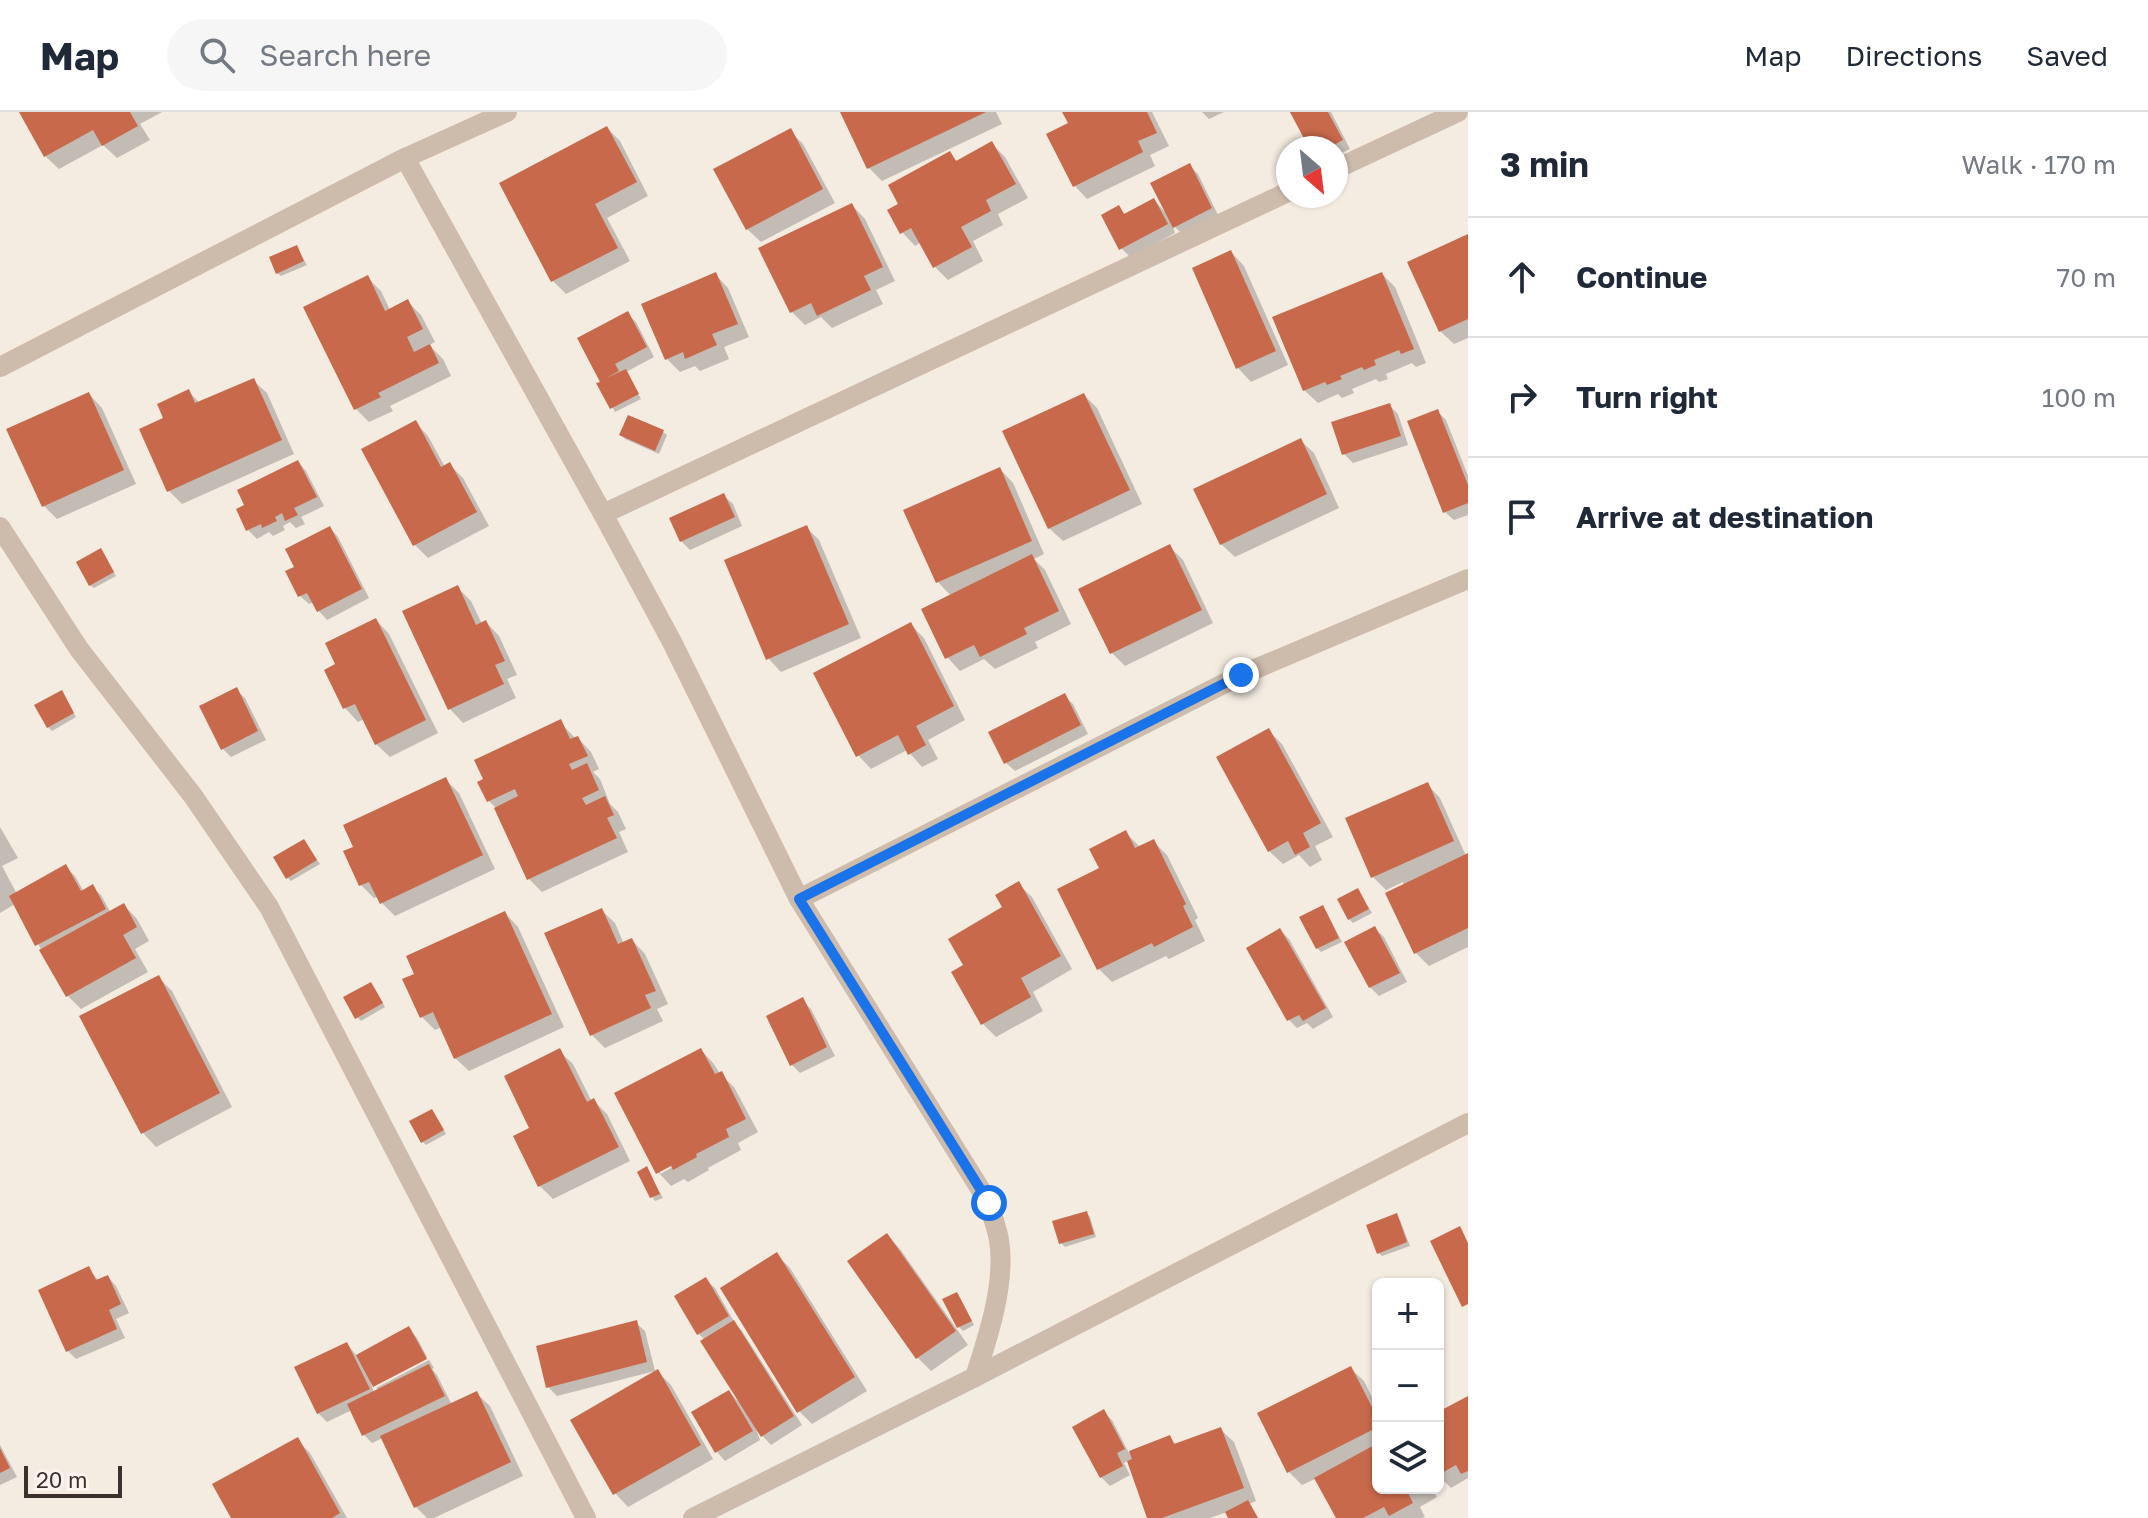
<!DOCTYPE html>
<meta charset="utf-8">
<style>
:root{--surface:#fff;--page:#f6f6f7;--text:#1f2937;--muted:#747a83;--line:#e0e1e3}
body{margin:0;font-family:"Golos Text",sans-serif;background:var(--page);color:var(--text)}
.controls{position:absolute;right:24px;bottom:24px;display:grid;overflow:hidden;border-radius:12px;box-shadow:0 2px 6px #0004}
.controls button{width:72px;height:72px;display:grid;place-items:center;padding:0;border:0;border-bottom:2px solid var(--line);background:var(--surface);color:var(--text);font:40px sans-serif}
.compass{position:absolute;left:1276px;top:24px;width:72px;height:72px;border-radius:50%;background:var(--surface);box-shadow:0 2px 6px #0004;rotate:152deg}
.scale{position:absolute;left:24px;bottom:20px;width:98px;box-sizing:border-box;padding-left:8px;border:4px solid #3b302b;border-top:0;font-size:22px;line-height:28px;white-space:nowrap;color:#3b302b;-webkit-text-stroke:6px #fbf5ee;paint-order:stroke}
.stop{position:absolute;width:24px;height:24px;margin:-18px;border:6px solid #1a73e8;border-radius:50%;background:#fff}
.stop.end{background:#1a73e8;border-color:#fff;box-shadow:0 2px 8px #0008}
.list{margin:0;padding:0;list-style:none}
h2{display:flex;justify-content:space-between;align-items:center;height:104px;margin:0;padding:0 32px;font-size:34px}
h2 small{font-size:26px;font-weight:400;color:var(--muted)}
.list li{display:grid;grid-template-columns:52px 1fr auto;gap:24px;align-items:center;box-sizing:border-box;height:120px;padding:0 32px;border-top:2px solid var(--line)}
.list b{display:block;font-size:30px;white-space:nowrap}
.list em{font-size:26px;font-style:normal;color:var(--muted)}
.icon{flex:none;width:44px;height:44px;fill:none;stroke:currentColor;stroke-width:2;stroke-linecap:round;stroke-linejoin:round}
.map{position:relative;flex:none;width:1468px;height:1406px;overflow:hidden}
header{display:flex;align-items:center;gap:48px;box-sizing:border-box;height:112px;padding:0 40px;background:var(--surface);border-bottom:2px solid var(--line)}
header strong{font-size:38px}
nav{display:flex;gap:44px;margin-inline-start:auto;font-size:28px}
.search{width:560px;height:72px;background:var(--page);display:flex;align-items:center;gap:20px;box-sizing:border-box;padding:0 28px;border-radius:44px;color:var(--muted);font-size:30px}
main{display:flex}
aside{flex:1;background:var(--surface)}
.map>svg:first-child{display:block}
</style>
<header>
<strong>Map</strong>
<div class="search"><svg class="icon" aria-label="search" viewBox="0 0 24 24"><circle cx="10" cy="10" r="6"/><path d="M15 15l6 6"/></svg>Search here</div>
<nav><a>Map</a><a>Directions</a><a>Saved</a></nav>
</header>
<main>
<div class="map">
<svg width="1468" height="1406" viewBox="0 0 1468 1406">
<rect width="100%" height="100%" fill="#f4ebe1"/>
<g fill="#0003" fill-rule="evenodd">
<path d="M21,0H162L140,12L150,28L117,46L103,33L59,57L45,44Z"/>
<path d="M842,0H996L1002,12L882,69L869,56Z"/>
<path d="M1064,0H1152L1169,34L1150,43L1155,54L1087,87L1074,73L1070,12Z"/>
<path d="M1202,0H1224L1209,7Z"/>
<path d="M1293,0H1331L1350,37L1336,44V36H1311Z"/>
<path d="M607,16L620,29L648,84L607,106L630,149L566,182L553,169L502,71Z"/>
<path d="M790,19L803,32L835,91L761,130L747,117Z"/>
<path d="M992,32L1005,45L1028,86L998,102L1003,113L973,129L983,149L948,168L935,155L921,130L915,134L902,120L901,93L949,41L958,50Z"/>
<path d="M1190,54L1198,62L1219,105L1183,123L1172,112L1175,121L1130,145L1121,136L1119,96L1126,103L1154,88L1166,101Z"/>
<path d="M852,93L865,107L895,169L876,178L883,192L832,216L821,205L805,213L791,199Z"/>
<path d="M1468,124V226L1454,232L1440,219Z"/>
<path d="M296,135L307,153L281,164L277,161Z"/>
<path d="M1231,140L1244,154L1288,253L1251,270L1238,256L1194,157Z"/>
<path d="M715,162L728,176L749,225L724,235L729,247L700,259L695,254L680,260L667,247Z"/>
<path d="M1382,162L1395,175L1426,251L1416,255L1412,251L1386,262L1388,267L1379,270L1376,267L1352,277L1354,281L1342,286L1338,282L1318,291L1304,278Z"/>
<path d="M367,165L381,179L390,198L408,190L421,203L435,230L429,233L443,247L451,264L390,294L393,299L369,310L356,297L306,196Z"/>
<path d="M627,202L636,210L654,245L626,260L641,287L615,300L599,272Z"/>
<path d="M253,268L267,281L294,342L182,392L168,378L166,307L189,280L200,291Z"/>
<path d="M89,282L102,296L136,372L57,407L44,394Z"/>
<path d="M1084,283L1097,296L1142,392L1063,429L1049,416Z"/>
<path d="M1389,293L1398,302L1408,333L1353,351L1344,342Z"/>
<path d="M1437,299L1446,308L1468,364V403L1454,408L1445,400Z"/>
<path d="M415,310L428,324L445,355L450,353L463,366L489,414L428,446L415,433Z"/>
<path d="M663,320L667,323L659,342L625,327L621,323Z"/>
<path d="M1300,328L1314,341L1339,396L1235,445L1221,432Z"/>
<path d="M298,350L306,359L324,394L301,405L305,412L296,416L290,410L283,414L285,418L273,424L269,420L257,427L248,418Z"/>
<path d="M1000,357L1013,371L1044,442L1034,447L1045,458L1071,512L1035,530L1038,536L995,557L984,547L960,559L947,545L951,484L938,470Z"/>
<path d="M724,384L733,392L742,414L690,438L681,429Z"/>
<path d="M806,415L819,428L861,526L781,560L768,546Z"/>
<path d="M330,416L338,425L369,486L327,508L319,499L314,490L309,492L300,484L297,456Z"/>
<path d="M1170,435L1183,448L1213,511L1125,554L1111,540Z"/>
<path d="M104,442L116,464L94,476L90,473Z"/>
<path d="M458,476L471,489L482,512L486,510L499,524L517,563L507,567L516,586L463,611L450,597Z"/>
<path d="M376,508L389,522L438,621L390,645L376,632L364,607L358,610L345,596L338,553Z"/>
<path d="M911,513L924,526L965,608L928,628L938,647L922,655L907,638L871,657L858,643Z"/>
<path d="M236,578L245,586L266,628L231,645L223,637Z"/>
<path d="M1064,584L1073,592L1088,622L1015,659L1006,651Z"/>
<path d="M65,585L76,605L52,619L48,615Z"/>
<path d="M560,610L576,627L578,626L591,640L599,657L593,660L600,667L610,692L618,700L626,717L619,720L628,740L542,780L529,767L496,696L488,688Z"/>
<path d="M1268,618L1282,632L1333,725L1315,734L1322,748L1310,755L1299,743L1283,752L1269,739Z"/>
<path d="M446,668L459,681L495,757L395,804L381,790L378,785L374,786L361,773Z"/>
<path d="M1427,672L1440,686L1466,744L1468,743V835L1429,854L1416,841L1403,770L1386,778L1373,765Z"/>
<path d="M0,715L18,746L2,754L17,782L66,755L75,764L84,780L92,775L101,783L111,801L124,793L137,807L149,829L135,837L148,860L81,897L68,884L15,792L0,801Z"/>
<path d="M1126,721L1139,734L1153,729L1167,743L1198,806L1195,808L1205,829L1169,847L1166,844L1112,870L1099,857L1060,778L1102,757Z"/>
<path d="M304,729L320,752L291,769L288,766Z"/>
<path d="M1018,772L1032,785L1072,857L1033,880L1043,899L996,925L983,912L954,861L966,854L1005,796Z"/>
<path d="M1358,778L1372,801L1353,811L1349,807Z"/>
<path d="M601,798L615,811L624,832L632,828L645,842L668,892L657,897L663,909L605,936L591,922Z"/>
<path d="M1326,799L1342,830L1321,840L1317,836Z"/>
<path d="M505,801L518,815L564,915L469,959L455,946L442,915L435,918L422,905L417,863Z"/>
<path d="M1375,817L1384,825L1407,870L1379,884L1370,875Z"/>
<path d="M1280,818L1289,827L1333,905L1313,917L1307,911L1297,916L1289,908Z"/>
<path d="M158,865L172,879L232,995L156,1035L143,1021L82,905Z"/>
<path d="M374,876L385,895L361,909L357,905Z"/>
<path d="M802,888L811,897L835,944L800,961L792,953Z"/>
<path d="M701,938L714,952L720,962L734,975L758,1020L738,1031L741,1038L708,1056L709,1058L688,1070L684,1067L671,1074L658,1060ZM679,1048L680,1051L660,1062V1058Z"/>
<path d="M559,939L573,952L592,990L594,989L607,1002L630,1049L553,1087L540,1074L532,1016Z"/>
<path d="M435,1003L446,1022L426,1033L422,1029Z"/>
<path d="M647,1057L663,1086L655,1089L652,1085Z"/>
<path d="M1086,1101L1090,1105L1096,1125L1065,1135L1061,1131Z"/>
<path d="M1396,1104L1400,1108L1410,1134L1382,1144L1378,1140Z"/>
<path d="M887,1123L900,1137L968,1233L931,1259L918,1246L850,1149Z"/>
<path d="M777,1143L790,1156L867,1279L812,1312L799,1299Z"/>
<path d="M89,1157L99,1169L108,1165L116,1174L129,1201L116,1207L125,1226L76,1247L68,1239Z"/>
<path d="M706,1168L715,1176L736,1213L742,1219L802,1313L771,1333L756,1317L760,1328L725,1349L717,1340L729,1280L740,1291L705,1228L698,1221Z"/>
<path d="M960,1186L974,1213L963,1219L959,1215Z"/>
<path d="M636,1211L645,1219L655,1259L557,1284L548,1275Z"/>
<path d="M409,1217L417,1226L427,1245L375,1272V1274L370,1269L374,1280L379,1278L376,1276L429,1248L434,1256L432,1257L437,1263L452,1293L476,1281L490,1294L523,1364L434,1406H427L416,1395L383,1326L372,1331L364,1323L352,1298L327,1310L318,1301L347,1232L357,1244Z"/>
<path d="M1350,1256L1364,1269L1378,1297V1376H1432L1437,1385L1420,1395L1425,1405L1422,1406H1339L1317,1366L1302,1373L1289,1360L1260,1302Z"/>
<path d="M658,1260L671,1273L713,1347L628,1395L615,1381Z"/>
<path d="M1468,1287V1366L1451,1376L1438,1363V1303Z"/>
<path d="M1104,1300L1112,1308L1129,1341L1170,1326L1177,1333L1220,1317L1234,1330L1256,1389L1249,1392L1258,1406H1231L1227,1400L1210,1406H1150L1129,1348L1124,1351L1130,1363L1110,1374L1101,1365Z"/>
<path d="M297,1328L310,1341L347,1406H233Z"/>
<path d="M0,1333L17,1365L0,1373Z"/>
</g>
<g fill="#c8694b">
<path d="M19,0H130L138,14L102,34L93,18L44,45Z"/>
<path d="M840,0H986L867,57Z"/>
<path d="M1062,0H1147L1157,21L1138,29L1143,40L1073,75L1046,22L1068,11Z"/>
<path d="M1290,0H1328L1343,28L1328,36H1309Z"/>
<path d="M607,14L637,70L595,92L618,136L551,170L499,71Z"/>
<path d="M791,16L823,77L746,118L713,57Z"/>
<path d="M992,29L1016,72L986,88L991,99L961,115L972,135L933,156L911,116L900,122L887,98L898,92L888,73L950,39L956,49Z"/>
<path d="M1190,51L1212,96L1173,116L1150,71Z"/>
<path d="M1154,86L1168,112L1119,138L1101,103L1119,93L1124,102Z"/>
<path d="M852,91L883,155L864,164L871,178L817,204L811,191L790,201L758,136Z"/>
<path d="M1468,122V207L1439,220L1407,150Z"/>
<path d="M297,133L304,149L276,162L269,145Z"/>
<path d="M1231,138L1276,239L1236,257L1192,156Z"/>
<path d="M716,160L738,212L712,222L717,233L685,247L683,240L665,248L641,192Z"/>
<path d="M1382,160L1414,237L1401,242L1399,238L1374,248L1376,253L1364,258L1362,255L1340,264L1342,267L1327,273L1325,270L1303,279L1272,205Z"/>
<path d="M368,163L385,199L408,187L423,217L407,225L414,240L430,232L439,251L378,281L381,285L354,298L303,195Z"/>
<path d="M628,199L647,235L615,252L619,259L606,266L626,257L639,282L610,297L596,271L600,270L577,226Z"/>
<path d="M254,266L282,328L167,380L139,317L163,306L157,292L189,277L195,291Z"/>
<path d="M89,280L124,358L42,395L6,317Z"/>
<path d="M1084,281L1130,378L1048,417L1002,319Z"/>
<path d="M1390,291L1401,324L1342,343L1331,310Z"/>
<path d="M1438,297L1468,373V391L1443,401L1407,309Z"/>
<path d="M628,303L664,318L655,339L619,323Z"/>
<path d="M416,308L441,355L450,350L477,400L413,434L361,337Z"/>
<path d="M1301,326L1327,382L1220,433L1193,377Z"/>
<path d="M298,348L317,385L294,396L298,403L285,409L282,401L275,405L277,409L262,416L261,412L246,419L236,397L244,393L237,378Z"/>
<path d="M1000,355L1032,429L936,471L903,398Z"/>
<path d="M724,381L735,405L680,430L669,406Z"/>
<path d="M807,413L849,512L766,548L724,448Z"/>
<path d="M330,414L362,477L317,500L307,481L298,485L285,459L294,455L285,437Z"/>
<path d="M1170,432L1202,498L1110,542L1078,477Z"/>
<path d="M101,436L114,460L89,474L76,450Z"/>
<path d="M1032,442L1059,499L1024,516L1027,522L980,545L974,533L945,547L921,497Z"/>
<path d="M458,473L476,513L486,508L505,549L495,553L504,572L448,598L402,499Z"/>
<path d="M376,506L426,608L375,633L355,592L343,597L324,558L335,552L325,531Z"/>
<path d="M911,510L954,594L916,614L926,633L908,643L898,623L856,645L813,561Z"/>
<path d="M237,575L258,619L221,638L199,594Z"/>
<path d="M62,578L74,601L47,616L34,593Z"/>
<path d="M1065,581L1081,613L1004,652L988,620Z"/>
<path d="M561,607L570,627L578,624L588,644L569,652L572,658L587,651L599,678L582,686L586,693L605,684L614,703L607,706L617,726L527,768L494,696L518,684L515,677L487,690L477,670L483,667L474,648Z"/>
<path d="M1269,616L1321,711L1303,721L1310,735L1295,743L1288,729L1268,740L1216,645Z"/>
<path d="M446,665L483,743L380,792L369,770L359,774L343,739L353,735L343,713Z"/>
<path d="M1428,670L1454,729L1371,766L1345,706Z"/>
<path d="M1126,718L1135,736L1154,727L1186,792L1183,794L1193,815L1154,835L1152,831L1097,858L1057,777L1099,756L1089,737Z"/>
<path d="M304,727L317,748L286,767L273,745Z"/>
<path d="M1468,741V816L1414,842L1385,781Z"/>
<path d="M66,752L81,779L93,772L106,797L35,834L9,784Z"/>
<path d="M1019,769L1061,844L1021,866L1031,885L981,913L951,860L963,853L948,827L1002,795L995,783Z"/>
<path d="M1358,776L1369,797L1348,808L1337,787Z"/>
<path d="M124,791L137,815L123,823L136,846L66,885L39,838Z"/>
<path d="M1323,793L1339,826L1316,837L1299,805Z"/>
<path d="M602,796L618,832L632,826L656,879L645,883L651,896L590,924L544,821Z"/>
<path d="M505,799L552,902L454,947L433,900L420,906L402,867L414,862L406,844Z"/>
<path d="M1375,814L1400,861L1369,876L1344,830Z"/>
<path d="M1280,816L1326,896L1303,909L1299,903L1287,909L1246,836Z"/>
<path d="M159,863L220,981L141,1022L79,904Z"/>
<path d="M371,870L383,891L355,907L343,885Z"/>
<path d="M803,885L827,935L790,954L766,904Z"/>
<path d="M560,936L587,990L594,986L619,1035L538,1075L513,1024L529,1016L504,964Z"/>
<path d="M701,936L715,962L722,959L746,1007L726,1017L729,1025L696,1042L697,1045L673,1058L671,1054L656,1062L614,981Z"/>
<path d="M432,997L444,1018L421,1031L409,1009Z"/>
<path d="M647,1054L660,1082L650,1086L637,1060Z"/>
<path d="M1087,1099L1094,1122L1059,1132L1052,1109Z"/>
<path d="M1397,1101L1407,1130L1377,1142L1366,1113Z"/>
<path d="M1460,1114L1468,1131V1192L1462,1195L1430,1129Z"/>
<path d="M887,1121L956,1219L916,1247L847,1149Z"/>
<path d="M777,1140L855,1265L797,1301L720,1176Z"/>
<path d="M89,1154L96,1168L108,1163L121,1192L109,1198L117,1217L66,1240L38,1178Z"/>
<path d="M706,1165L729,1204L697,1223L674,1184Z"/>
<path d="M957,1180L972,1209L957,1216L942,1187Z"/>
<path d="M637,1208L647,1250L546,1276L536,1234Z"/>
<path d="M734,1208L794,1304L761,1325L700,1229Z"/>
<path d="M409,1214L427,1247L373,1275L356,1243Z"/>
<path d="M347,1230L370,1277L317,1302L294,1255Z"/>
<path d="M429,1252L445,1284L362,1324L347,1292Z"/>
<path d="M1351,1254L1378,1307V1315L1287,1361L1257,1301Z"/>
<path d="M658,1257L701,1333L613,1383L570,1308Z"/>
<path d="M729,1278L753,1319L715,1341L691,1300Z"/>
<path d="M477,1279L511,1350L414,1396L380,1324Z"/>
<path d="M1468,1284V1359L1461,1362L1456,1353L1438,1363V1300Z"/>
<path d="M1104,1297L1125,1337L1117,1341L1123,1354L1100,1366L1072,1315Z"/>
<path d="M1221,1315L1244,1376L1162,1406H1147L1127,1349L1132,1347L1129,1339L1170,1323L1174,1332Z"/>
<path d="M298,1325L340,1401L332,1406H231L212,1372Z"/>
<path d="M1378,1331V1376H1417L1408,1381L1413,1391L1389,1404L1384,1395L1363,1406H1336L1314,1366Z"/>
<path d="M0,1336L10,1356L0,1361Z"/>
<path d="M1248,1388L1258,1406H1228L1225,1400Z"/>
</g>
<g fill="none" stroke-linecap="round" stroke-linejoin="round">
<g stroke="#cdbbac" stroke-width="20">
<path d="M405,46L603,402L672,530L799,787L989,1091C992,1104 997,1116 999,1128C1006,1171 988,1225 975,1265"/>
<path d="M1336,57L1458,0"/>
<path d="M0,255L405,46L507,0"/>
<path d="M603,402L1288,80"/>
<path d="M0,415L79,537L193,684L269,795L586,1406"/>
<path d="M799,787L1241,563L1468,467"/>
<path d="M693,1406L975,1265L1468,1011"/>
</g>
</g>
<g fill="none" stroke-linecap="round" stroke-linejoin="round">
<path stroke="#1a73e8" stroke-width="10" d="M989,1091L799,787L1241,563"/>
</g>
</svg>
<div class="controls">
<button>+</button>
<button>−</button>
<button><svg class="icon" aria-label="layers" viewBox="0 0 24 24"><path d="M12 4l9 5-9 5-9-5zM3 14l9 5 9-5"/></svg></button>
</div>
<svg class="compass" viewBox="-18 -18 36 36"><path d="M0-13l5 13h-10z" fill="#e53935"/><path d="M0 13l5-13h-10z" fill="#747a83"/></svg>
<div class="scale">20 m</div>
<div class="stop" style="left:989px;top:1091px"></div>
<div class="stop end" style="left:1241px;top:563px"></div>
</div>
<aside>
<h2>3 min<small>Walk · 170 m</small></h2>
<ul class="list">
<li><svg class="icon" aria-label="ahead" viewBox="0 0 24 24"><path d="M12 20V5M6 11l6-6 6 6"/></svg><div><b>Continue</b></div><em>70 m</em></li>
<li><svg class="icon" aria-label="right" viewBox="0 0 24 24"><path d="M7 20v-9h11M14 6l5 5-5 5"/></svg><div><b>Turn right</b></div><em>100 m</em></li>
<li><svg class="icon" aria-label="arrive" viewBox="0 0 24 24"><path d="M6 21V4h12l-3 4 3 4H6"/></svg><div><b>Arrive at destination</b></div></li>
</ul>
</aside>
</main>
